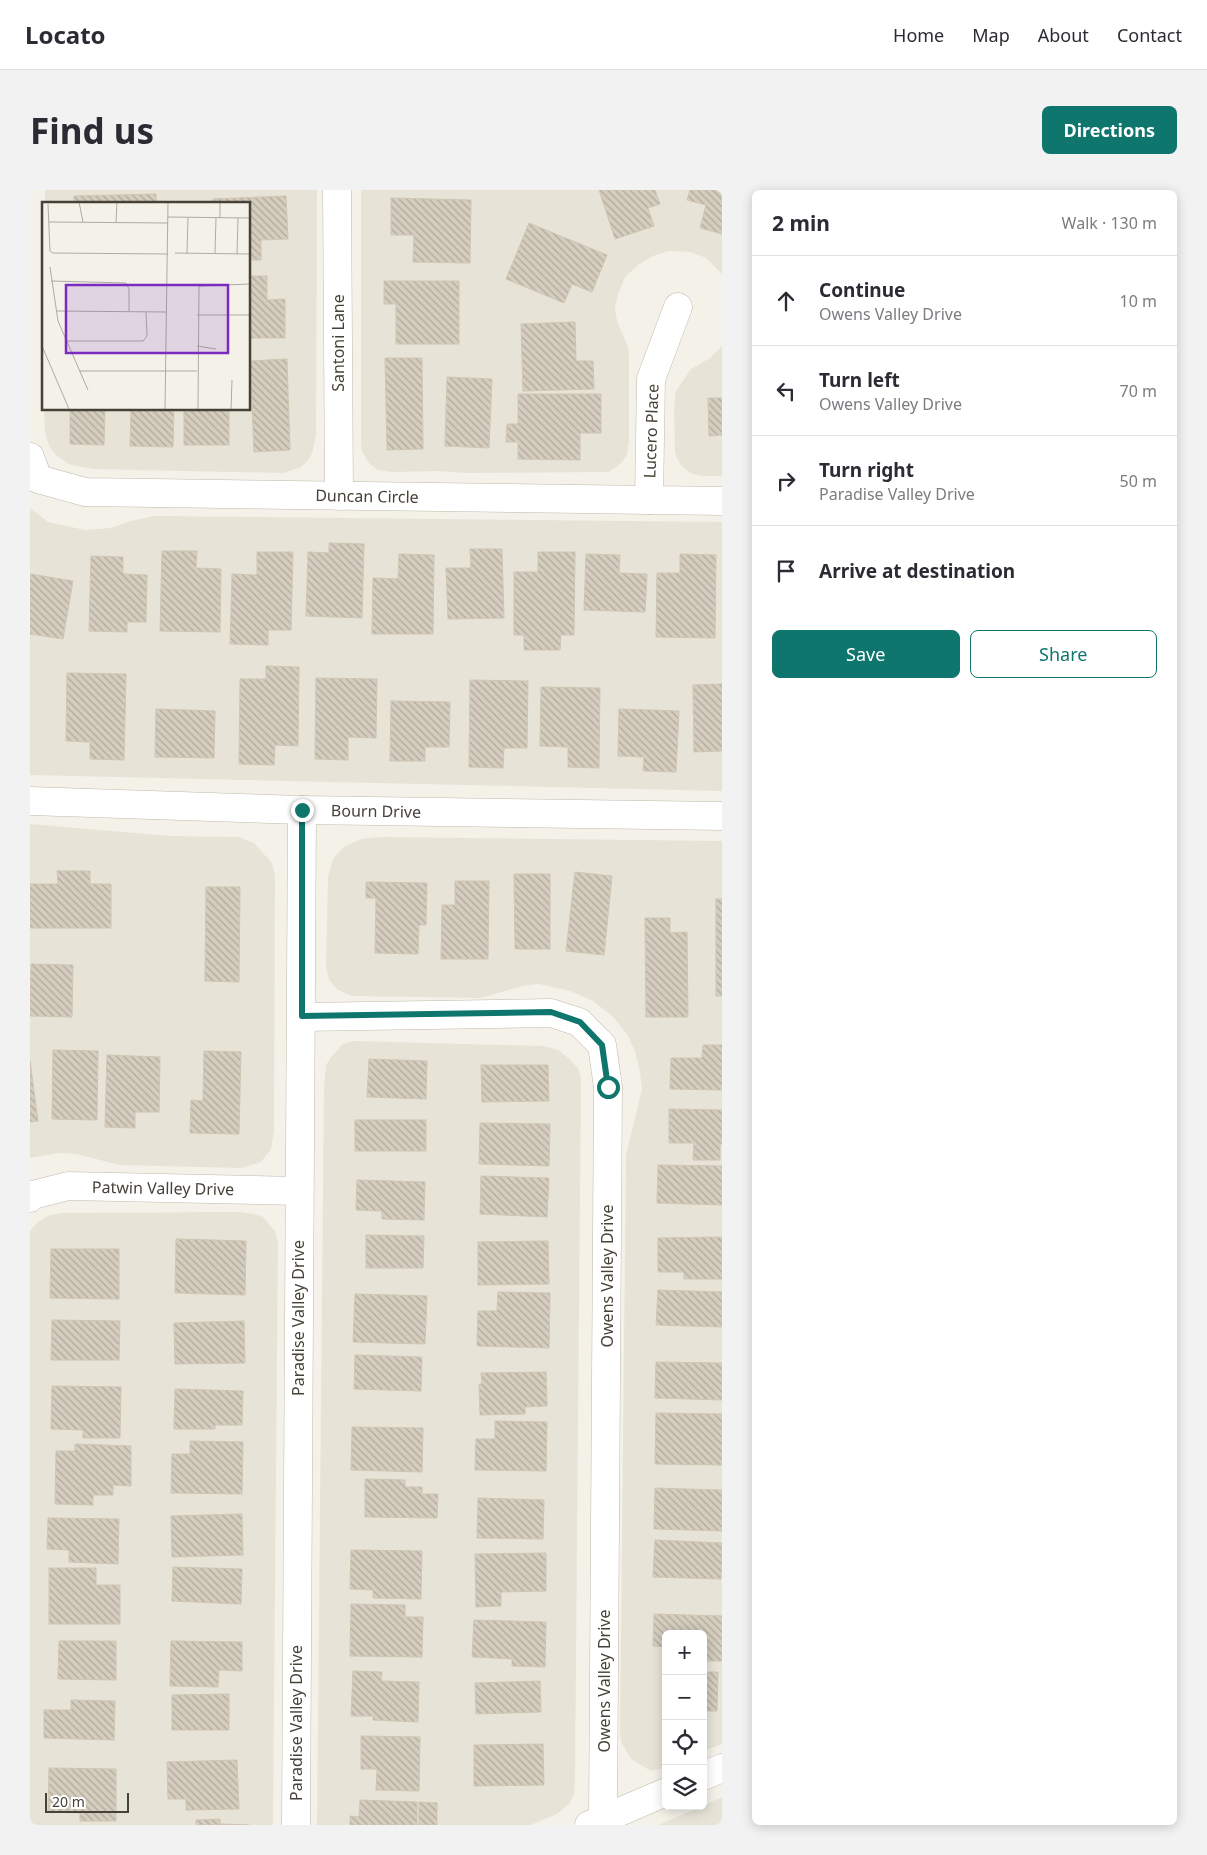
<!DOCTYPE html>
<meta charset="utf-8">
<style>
:root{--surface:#fff;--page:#f2f2f3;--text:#2b2b33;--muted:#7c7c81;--line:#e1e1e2;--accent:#0f766e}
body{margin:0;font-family:"Noto Sans",sans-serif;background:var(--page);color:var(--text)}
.controls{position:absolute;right:15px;bottom:15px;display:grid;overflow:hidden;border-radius:8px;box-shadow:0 2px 12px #0003}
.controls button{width:45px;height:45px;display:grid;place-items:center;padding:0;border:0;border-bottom:1px solid var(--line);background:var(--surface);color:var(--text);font:25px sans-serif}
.scale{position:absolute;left:15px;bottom:12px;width:84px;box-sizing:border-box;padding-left:5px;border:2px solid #474238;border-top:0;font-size:14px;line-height:18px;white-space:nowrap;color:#474238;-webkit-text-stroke:4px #fff;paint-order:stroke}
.stop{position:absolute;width:15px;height:15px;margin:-11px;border:4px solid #0f766e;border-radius:50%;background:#fff}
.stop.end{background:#0f766e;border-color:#fff;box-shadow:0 1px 5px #0008}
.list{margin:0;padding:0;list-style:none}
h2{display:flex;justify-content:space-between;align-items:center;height:65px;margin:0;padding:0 20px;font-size:21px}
h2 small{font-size:16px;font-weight:400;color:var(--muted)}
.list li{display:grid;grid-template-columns:32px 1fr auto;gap:15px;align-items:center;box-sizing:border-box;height:90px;padding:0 20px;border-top:1px solid var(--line)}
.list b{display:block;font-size:19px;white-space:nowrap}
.list p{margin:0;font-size:16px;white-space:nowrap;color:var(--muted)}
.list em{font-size:16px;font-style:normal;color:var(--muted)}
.actions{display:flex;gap:10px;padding:15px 20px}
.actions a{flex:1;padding:11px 0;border:1px solid var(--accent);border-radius:8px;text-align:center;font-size:18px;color:var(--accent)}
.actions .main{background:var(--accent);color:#fff}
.icon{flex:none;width:28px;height:28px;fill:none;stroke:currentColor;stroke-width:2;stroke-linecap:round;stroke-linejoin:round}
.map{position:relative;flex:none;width:692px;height:1635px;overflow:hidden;border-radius:8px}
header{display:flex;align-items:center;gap:30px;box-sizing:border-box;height:70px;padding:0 25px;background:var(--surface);border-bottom:1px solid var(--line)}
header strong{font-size:24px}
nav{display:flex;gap:28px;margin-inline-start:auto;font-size:18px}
.intro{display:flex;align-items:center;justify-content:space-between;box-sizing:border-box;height:120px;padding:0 30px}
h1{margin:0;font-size:35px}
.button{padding:12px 22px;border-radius:8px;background:var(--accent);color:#fff;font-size:18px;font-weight:700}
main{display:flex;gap:30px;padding:0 30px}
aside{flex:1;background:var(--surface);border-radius:8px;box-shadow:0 2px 12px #0003}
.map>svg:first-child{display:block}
</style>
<header>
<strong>Locato</strong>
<nav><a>Home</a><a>Map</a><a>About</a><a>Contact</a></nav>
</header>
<div class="intro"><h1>Find us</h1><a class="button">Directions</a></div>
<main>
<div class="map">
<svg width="692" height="1635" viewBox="0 0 692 1635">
<defs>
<pattern id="building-back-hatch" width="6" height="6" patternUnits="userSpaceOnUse" patternTransform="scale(1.25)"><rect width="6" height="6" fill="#d5cebf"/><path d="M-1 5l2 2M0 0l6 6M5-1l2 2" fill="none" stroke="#afa99c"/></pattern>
</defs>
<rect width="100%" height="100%" fill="#f4f1e9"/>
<g fill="#e7e3d7">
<path d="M15,0H287L286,245L283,260L279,269L271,277L254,283L64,279L41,275L27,266L19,256L15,242L14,219H219V14H15Z"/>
<path d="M331,0H692V84L676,68L661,62L639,61L623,66L608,75L595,87L588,104L585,118L587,131L598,157L599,168V250L597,265L591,273L579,282L436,283L409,281L361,282L348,280L340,274L332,262L331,251Z"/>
<path d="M692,156V286H671L660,283L650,274L645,263L644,217L646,201L661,179L680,168Z"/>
<path d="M0,318L18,332L55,340L81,338L101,331L124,326L692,332V601L0,585Z"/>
<path d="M0,634L139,646L209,647L224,653L242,673L245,685L244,941L241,959L231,972L212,978L89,975L47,964L29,963L0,968Z"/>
<path d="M351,647L692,651V1554L673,1561V1444H636V1577L634,1578L621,1581L601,1569L591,1552L590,1543L596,965L612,899L610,882L605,861L597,844L583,827L563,811L540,801L509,794L492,796L450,808L322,806L308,800L299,790L296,775L298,687L303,669L314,657L331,649Z"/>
<path d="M323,851L513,856L528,860L537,867L548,878L551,888L545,1586L544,1604L539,1614L527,1624L500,1635H287L294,898L296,875L302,866L313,854Z"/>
<path d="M209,1022L224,1024L233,1027L245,1041L248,1052L243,1635H0V1041L8,1032L20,1025L34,1023Z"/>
<path d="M692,1607V1635H628L673,1616Z"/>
</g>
<g fill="url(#building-back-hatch)" stroke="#d0c6b2">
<path d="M569,0H625L630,14L618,18L624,36L585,49Z"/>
<path d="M660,0H692V44L670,38L676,15L657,10Z"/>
<path d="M126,4V14H44V6Z"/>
<path d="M256,6L258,49L231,50V70H219V14H183V9Z"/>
<path d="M361,8L441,10L440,73L383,72L384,45H361Z"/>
<path d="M499,33L577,65L562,102L542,94L534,113L476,89Z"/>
<path d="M219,86H237V110L255,109V148H219Z"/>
<path d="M354,91H429V154H366V114H354Z"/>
<path d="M545,132L546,171H563L564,199L493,201L491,134Z"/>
<path d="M355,168H392L393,259L357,260Z"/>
<path d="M257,169L260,260L224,262L220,171Z"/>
<path d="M417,187L462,189L459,258L415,256Z"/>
<path d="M488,204H571V243H550V270L488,269V252H476L477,234H488Z"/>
<path d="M678,208H692V245L679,246Z"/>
<path d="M40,219H75L74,255L40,254Z"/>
<path d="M101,219H144L143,257L100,256Z"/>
<rect x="154" y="219" width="45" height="36"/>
<path d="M299,353L334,354L332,428L276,426L278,362L299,363Z"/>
<path d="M440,359H472L474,428L418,429L416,378H441Z"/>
<path d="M132,361H167L166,378L191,379L190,442L130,441Z"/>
<path d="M227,362H263L261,440H238V455L200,454L202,384L227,385Z"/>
<path d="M508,362H545L544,445H531L530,460H494V445H484V382H508Z"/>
<path d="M369,364L404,365L403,444H342L343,388L368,389Z"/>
<path d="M556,364L590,365L589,383L617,384L615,422L554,420Z"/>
<path d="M650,364L686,365L685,448L626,447L627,383H650Z"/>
<path d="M61,366L93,367V384L117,385L116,432H97V442L59,441Z"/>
<path d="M0,384L43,391L33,449L0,444Z"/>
<path d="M236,476L269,477L268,556L245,555L244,575L209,574L210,489H236Z"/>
<path d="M37,483L96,484L94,570L60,569V552L36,551Z"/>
<path d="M286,488L347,489L346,548L318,547V570L285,569Z"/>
<path d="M440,490L498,491L497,558H474L473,578L439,577Z"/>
<path d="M692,494V561L664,562L663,495Z"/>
<path d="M511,497L570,498L569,578L538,577V557L510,556Z"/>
<path d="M361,511L420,512L419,557H395V571H360Z"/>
<path d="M126,519L185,521L184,568L125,567Z"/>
<path d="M589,519L649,521L646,582L613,581L614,567L588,566Z"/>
<path d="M27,681H60V694H81V738H0V694H28Z"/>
<path d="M545,682L582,686L574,765L536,761Z"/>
<path d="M484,684H520V759H485Z"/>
<path d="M425,691H459L458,769H411L412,715H425Z"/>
<path d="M336,692L397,693L396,735H389L388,764L345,763L346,708H336Z"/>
<path d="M176,697H210L209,792L175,791Z"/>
<rect x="686" y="709" width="6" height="97"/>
<path d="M615,728H640V743L657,742L658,827H616Z"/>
<path d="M1,774L43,775L42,827L0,826Z"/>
<path d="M673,855H692V900L640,899L641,868H672Z"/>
<path d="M23,860L68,861L67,930L22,929Z"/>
<path d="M174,861L211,862L209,944L160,943L161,910L173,911Z"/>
<path d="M77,865L130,867L129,922H105V938L75,937Z"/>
<path d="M339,869L397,871L396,909L337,907Z"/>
<path d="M0,871L8,931L0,932Z"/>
<path d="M451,875H518L519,911L452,912Z"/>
<path d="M639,919L692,920V954H690V970H663L664,953H639Z"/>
<rect x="325" y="930" width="71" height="31"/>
<path d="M450,933L520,934L519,976L449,974Z"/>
<path d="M628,975L692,976V1015L627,1013Z"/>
<path d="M451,986L519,988L517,1027L450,1024Z"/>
<path d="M327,990L395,992L394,1030L352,1029V1021L326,1020Z"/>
<path d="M336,1045L394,1046L393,1078H336Z"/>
<path d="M692,1047V1089H654V1082H628V1048Z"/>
<path d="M146,1049L216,1051L215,1105L145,1103Z"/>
<path d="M518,1051L519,1094L448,1095V1052Z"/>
<path d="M21,1059H89V1109L20,1108Z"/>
<path d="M628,1100L692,1102V1137L626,1135Z"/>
<path d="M468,1102L520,1103L519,1158L447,1156L448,1121H467Z"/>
<path d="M325,1104L397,1106L395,1154L323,1152Z"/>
<path d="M22,1130L90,1131L89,1170H21Z"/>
<path d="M214,1131L215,1173L145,1174L144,1133Z"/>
<path d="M325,1165L392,1167L391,1201L324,1199Z"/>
<path d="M626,1172L692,1173V1210L625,1208Z"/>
<path d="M516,1182L517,1216L495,1217V1224L450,1225L449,1194H452L451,1183Z"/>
<path d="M22,1196L91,1197L90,1248H53V1240L21,1239Z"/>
<path d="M145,1199L213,1201L212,1235H185V1239H144Z"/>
<path d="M626,1223L692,1224V1275L625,1274Z"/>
<path d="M465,1231L517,1232L516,1281L445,1280L446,1249H465Z"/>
<path d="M322,1237L393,1238L392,1282L321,1280Z"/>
<path d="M160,1251L213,1252L212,1304L141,1303L142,1264H160Z"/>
<path d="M45,1254L101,1256V1296L83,1295V1305H63V1315L25,1314L26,1261H45Z"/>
<path d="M335,1289L375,1290V1297H392V1304H408L407,1328L335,1327Z"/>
<path d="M625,1298L692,1300V1341L624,1339Z"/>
<path d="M448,1308L514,1310L513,1349L447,1348Z"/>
<path d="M212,1324L213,1365L142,1367L141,1326Z"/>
<path d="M18,1328L89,1329L88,1374L39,1372V1360L17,1359Z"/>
<path d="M625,1350L692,1353L691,1389L623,1387Z"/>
<path d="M321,1360L392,1361L391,1409L343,1408V1400L320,1399Z"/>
<path d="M516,1363V1401L471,1402V1416L446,1417L445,1364Z"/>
<path d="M143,1377L212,1379L211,1414L142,1411Z"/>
<path d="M19,1378H66V1395H90V1434H19Z"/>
<path d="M321,1414L375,1415V1427H393L392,1467L320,1466Z"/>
<path d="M624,1424L692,1426V1471H673V1444H636V1457L623,1456Z"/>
<path d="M444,1430L516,1432L515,1477L482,1476V1469L442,1467Z"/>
<path d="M29,1451H86V1490L28,1489Z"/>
<path d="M141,1451L212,1452V1481L189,1480L188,1497L140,1496Z"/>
<path d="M323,1481L352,1482L351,1491L389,1492L388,1532L343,1530V1526H321Z"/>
<path d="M634,1481H636V1521H633Z"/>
<path d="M673,1482H688L687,1521H673Z"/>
<path d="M510,1491L511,1522L446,1524L445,1493Z"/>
<path d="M199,1504V1540H142V1505Z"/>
<path d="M41,1510L85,1511L84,1550L14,1548V1520H41Z"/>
<path d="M331,1546L390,1547L389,1601L346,1600L347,1579H331Z"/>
<path d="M513,1554L514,1595L444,1596V1555Z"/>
<path d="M207,1570L209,1619L156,1620V1609H138L137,1572Z"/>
<path d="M19,1578L86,1579V1631H50V1623L18,1622Z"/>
<path d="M330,1610L387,1612V1635H320V1626L329,1627Z"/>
<path d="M389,1612L407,1613V1635H389Z"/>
<path d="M190,1629V1634L219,1635H166V1630Z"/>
</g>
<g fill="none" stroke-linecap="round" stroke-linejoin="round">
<defs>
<g id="minor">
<path d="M307,0L309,306"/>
<path d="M0,267L8,289L55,302L692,311"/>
<path d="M619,310L621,189L648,117"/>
<path d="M0,611L272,620L692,626"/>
<path d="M272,827L521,823L549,832L572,855L578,897L573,1629"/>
<path d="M0,1008L3,1005L38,996L268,1001"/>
<path d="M673,1586L692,1578"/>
<path d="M266,1635L272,620"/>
<path d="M559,1635L636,1602"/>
</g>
</defs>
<use href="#minor" stroke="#bfbaac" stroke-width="29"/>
<use href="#minor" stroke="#fff" stroke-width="28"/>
</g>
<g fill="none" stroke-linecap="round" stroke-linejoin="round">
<path stroke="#0f766e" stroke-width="6" d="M272,620V826L521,822L550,832L572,855L578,897"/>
</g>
<g text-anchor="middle" stroke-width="4.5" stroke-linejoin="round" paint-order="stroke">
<g font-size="16" fill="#474238" stroke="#fff">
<text transform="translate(308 153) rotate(-90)" y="6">Santoni Lane</text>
<text transform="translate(621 241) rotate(-88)" y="6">Lucero Place</text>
<text transform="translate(337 306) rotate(1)" y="6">Duncan Circle</text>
<text transform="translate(346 621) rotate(1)" y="6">Bourn Drive</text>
<text transform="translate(133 998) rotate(1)" y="6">Patwin Valley Drive</text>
<text transform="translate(577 1086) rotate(-90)" y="6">Owens Valley Drive</text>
<text transform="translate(268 1128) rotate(-90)" y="6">Paradise Valley Drive</text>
<text transform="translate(574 1491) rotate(-90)" y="6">Owens Valley Drive</text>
<text transform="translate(266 1533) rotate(-90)" y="6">Paradise Valley Drive</text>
</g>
</g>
<g transform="translate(12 12)">
<rect width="208" height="208" fill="#f4f1e9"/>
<path fill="none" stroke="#afaba2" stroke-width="1" d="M37,0L41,20M6,2L8,49L11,51L126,52M126,15L208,16M178,16V0M7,20L126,21M74,20L75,0M133,51L208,52M145,51L146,16M173,52L174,16M195,52L196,16M8,65L16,119L46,188M9,79L84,81L87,87V109M14,109L124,110M155,113H208M25,139H101L105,134L104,110M0,144L27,207M155,144L174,147M38,169H155M123,207L126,0M156,207L157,84L208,82M189,207L190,178"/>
<path fill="#7b2cbf" fill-opacity="0.15" stroke="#7b2cbf" stroke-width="2.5" d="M24,83H186V151H24Z"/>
<rect width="208" height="208" fill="none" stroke="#474238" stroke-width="2.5"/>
</g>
</svg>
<div class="controls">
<button>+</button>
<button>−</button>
<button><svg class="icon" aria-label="locate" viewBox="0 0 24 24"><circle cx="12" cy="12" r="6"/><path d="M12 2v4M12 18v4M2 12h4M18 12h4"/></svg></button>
<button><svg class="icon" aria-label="layers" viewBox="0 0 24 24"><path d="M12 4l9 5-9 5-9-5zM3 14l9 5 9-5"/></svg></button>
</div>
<div class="scale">20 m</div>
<div class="stop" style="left:578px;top:897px"></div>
<div class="stop end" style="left:272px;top:620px"></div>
</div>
<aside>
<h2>2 min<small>Walk · 130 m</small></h2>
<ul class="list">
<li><svg class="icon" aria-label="ahead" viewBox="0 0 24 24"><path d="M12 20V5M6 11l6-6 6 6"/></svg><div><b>Continue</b><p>Owens Valley Drive</p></div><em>10 m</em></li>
<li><svg class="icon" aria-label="left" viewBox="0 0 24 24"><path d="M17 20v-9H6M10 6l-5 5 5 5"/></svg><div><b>Turn left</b><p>Owens Valley Drive</p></div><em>70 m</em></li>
<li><svg class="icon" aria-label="right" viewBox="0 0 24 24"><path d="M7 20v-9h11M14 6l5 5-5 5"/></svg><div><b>Turn right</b><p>Paradise Valley Drive</p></div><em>50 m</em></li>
<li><svg class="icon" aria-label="arrive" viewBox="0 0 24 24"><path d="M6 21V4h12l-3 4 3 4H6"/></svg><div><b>Arrive at destination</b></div></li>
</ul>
<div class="actions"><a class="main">Save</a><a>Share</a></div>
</aside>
</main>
